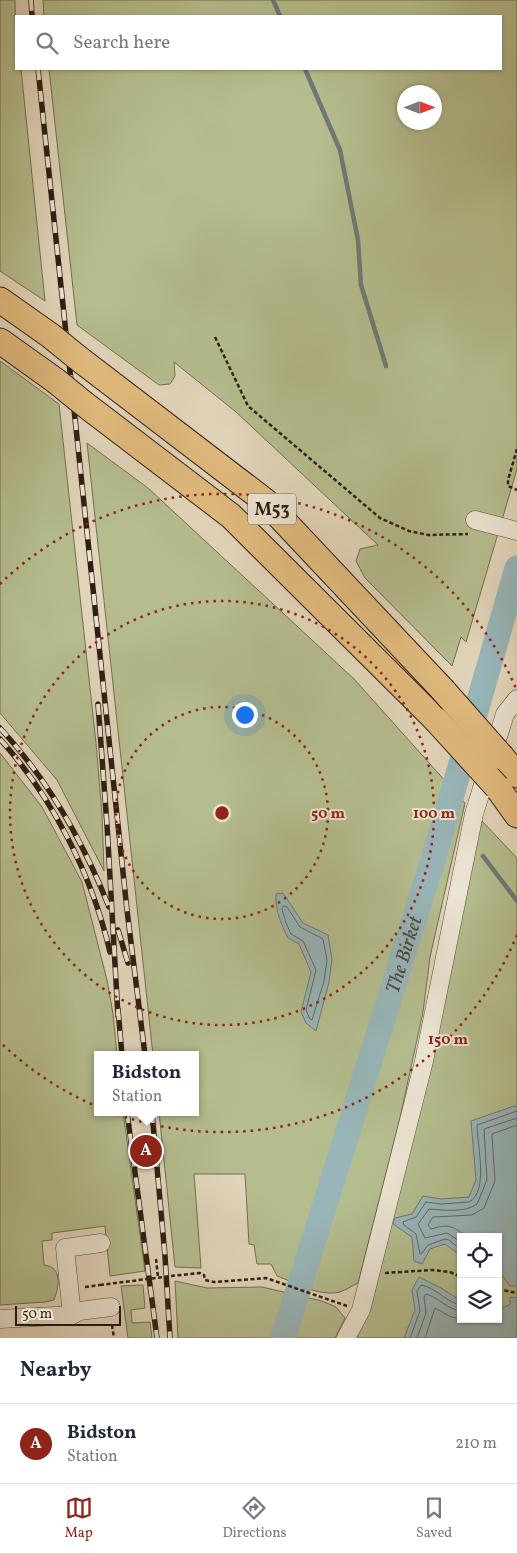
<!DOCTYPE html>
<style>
:root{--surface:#fff;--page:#f2f2f3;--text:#1f2937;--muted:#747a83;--line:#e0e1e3;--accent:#8f2418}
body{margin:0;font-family:Vollkorn,serif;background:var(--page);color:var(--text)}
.controls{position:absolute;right:15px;bottom:15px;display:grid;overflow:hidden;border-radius:0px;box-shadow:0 1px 4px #0004}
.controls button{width:45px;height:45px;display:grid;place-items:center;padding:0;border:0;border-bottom:1px solid var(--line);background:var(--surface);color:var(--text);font:25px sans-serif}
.compass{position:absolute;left:397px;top:85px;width:45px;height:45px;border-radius:50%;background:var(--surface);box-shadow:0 1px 4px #0004;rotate:90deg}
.scale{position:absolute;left:15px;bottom:12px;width:106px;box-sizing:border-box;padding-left:5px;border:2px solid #2e1e12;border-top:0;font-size:14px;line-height:18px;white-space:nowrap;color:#2e1e12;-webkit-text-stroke:4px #ece4d3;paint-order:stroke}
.you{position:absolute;left:244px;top:714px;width:18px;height:18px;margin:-12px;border:4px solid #fff;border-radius:50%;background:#1a73e8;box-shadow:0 0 0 8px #1a73e833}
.badge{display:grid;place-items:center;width:32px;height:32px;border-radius:50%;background:var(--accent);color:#fff;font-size:16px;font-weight:700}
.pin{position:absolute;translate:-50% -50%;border:2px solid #fff;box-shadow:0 1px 5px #0006}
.popup{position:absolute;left:94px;top:1051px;width:105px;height:65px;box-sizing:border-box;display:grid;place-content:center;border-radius:0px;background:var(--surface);filter:drop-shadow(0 1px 4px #0005);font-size:16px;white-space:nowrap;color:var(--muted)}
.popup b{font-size:19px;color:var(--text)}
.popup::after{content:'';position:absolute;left:50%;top:100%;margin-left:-10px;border:10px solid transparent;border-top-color:var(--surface)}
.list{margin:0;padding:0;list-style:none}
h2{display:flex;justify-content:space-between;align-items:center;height:65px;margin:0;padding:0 20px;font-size:21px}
h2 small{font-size:16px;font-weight:400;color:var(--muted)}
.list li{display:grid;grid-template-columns:32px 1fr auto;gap:15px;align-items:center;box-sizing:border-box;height:80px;padding:0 20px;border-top:1px solid var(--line)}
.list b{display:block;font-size:19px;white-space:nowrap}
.list p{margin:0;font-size:16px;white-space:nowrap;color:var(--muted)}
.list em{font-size:16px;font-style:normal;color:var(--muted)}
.icon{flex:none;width:28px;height:28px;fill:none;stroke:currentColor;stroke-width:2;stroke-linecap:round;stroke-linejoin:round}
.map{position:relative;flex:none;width:517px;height:1338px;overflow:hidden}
.search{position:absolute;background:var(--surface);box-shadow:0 1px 4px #0004;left:15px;right:15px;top:15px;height:55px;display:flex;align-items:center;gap:12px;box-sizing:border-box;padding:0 18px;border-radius:0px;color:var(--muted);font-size:19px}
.sheet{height:145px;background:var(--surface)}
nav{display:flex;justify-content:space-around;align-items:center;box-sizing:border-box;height:70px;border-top:1px solid var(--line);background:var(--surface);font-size:14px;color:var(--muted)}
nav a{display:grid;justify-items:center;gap:2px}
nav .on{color:var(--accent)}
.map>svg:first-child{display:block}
</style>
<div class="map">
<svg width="517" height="1338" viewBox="0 0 517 1338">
<rect width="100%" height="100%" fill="#e2d5bb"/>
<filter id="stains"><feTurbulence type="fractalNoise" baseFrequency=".004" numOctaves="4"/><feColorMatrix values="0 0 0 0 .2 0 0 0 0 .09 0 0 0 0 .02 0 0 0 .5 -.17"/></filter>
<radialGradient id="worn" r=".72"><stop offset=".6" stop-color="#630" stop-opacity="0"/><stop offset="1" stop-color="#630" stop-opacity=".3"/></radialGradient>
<g fill="#b5bd8e" stroke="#726e50" fill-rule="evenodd">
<path d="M0,0H15L16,69H21L45,301L0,271Z"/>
<path d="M43,0H517V469L466,642L461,637L452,666L365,578L356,561L360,549L378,545L236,412L174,362L175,376L170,384L159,385L77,325L49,69H501V16H44ZM404,92H434V122H404Z"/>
<path d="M0,361L59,404L96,743L102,814L104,871L57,780L0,713Z"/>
<path d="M87,443L148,488L354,679L465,803L430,957L423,1012L399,1122L358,1283C352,1286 346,1290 340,1292C319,1297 296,1283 277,1276L271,1264H257L254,1245L249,1244L245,1174H194L201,1268L175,1267L159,1112H195V1055H153Z"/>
<path d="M0,753L42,807L82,882L107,980L113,1014L117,1055H97V1112H123L145,1271L110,1276L105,1226L52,1233V1240L42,1241L44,1265C63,1267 59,1287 54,1300L45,1302L0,1305Z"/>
<path d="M481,820L517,858V1338H357L387,1235ZM461,1237H498V1319H461Z"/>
<path d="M175,1281L207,1288L262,1287L322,1301L336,1307L345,1318L335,1338H178Z"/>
<path d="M143,1285L145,1308L131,1310L132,1323L150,1322L152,1338H128L121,1286Z"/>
</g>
<g fill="#98b6b9" stroke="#6e7976">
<path d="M283,893L303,923L328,935L332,959L329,982L316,1031L306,1023L301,1012L311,972L299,944L288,938C281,924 275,910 276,894Z"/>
<path d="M514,1106L517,1107V1286H510L502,1275L498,1274V1237H461V1256L445,1244L430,1249L422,1264L414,1261L412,1237L393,1224L395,1218L412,1214L423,1196L441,1199L469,1197L476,1180L471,1121Z"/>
<path d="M419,1277L441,1288L461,1301V1319H498V1311L510,1304V1297L517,1298V1338H404L415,1310L412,1290Z"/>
</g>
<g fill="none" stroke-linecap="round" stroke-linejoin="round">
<g stroke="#636a66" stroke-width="1">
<path d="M284,906L287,907L300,927L323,939L327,960L324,981L312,1020L310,1019L306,1010L316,970L303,941L291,934L286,923L282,909Z"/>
<path d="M467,1237C452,1225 448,1224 431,1229L428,1225L433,1217L472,1215L484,1208L495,1181L492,1134L517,1125"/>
<path d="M461,1242L447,1233L425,1238L418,1224L429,1209C443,1210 465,1213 477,1204L487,1180L484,1129L517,1118"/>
<path d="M461,1250L449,1240L445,1239L428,1245L422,1253L420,1254L416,1234L404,1225L403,1222L416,1217L426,1202L441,1204L469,1202C489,1192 477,1144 477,1125L517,1111"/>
<path d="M410,1338L420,1311L417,1291L421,1285C435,1287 447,1303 461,1305"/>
<path d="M417,1338L426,1313L424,1297L426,1294C438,1297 448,1310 461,1311"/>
<path d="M425,1338L435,1308L451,1317L461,1319"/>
</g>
<g stroke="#6e7976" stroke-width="4.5">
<path d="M273,0L280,16"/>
<path d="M305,69L340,150L358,240L361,285L386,366"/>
<path d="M501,621L510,620"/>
<path d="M437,847L447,849"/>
<path d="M483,856L517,901"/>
</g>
<path stroke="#98b6b9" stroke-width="25" id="s1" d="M283,1338L437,847L517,568"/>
<defs>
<g id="minor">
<path d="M475,520L517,531"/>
<path d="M72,1315L65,1248L101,1243"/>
<path d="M0,1319L72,1315L80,1311L111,1307"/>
<path d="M346,1338L361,1310L424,1061L474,814L505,714L517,699"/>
</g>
<g id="highway">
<path d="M0,300L51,336"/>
<path d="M0,341L56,381"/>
<path d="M78,358L265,501L442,689"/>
<path d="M83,403L231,516L436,720"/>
<path d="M502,757L517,775"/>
<path d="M497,787L517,815"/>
</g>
</defs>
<use href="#minor" stroke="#5b4c3c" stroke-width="19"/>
<use href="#highway" stroke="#2e1e12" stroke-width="27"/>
<g stroke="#2e1e12" stroke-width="2.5" stroke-dasharray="4 2.5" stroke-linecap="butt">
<path d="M215,337L248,406L380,518L409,531L428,535L468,534"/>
<path d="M517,449L508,480V486L517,490"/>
<path d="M156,1259L158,1277"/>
<path d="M385,1273L432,1270L450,1272L461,1277"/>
<path d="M171,1276L200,1273L204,1275L205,1280L214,1282L266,1278L347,1306"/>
<path d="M85,1287L100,1285"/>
<path d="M498,1289L517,1293"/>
<path d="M112,1325L114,1338"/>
</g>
<use href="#minor" stroke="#ece4d3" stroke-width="18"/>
<use href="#highway" stroke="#e1ba7e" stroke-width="25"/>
<defs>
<g id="rail">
<path d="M31,0L32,16"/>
<path d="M38,69L127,910L145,1055"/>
<path d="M98,704L107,825L118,1016"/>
<path d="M0,728C48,780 83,841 109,907"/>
<path d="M0,739C53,798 92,875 110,952"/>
<path d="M118,930L128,963"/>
<path d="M118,1009L122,1055"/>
<path d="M127,1112L157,1338"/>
<path d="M152,1112L165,1256L170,1338"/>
</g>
</defs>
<use href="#rail" stroke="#2e1e12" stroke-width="5.5"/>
<use href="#rail" stroke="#ece4d3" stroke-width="4" stroke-dasharray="11" stroke-linecap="butt"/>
<defs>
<g id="highway-bridge">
<path d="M51,336L78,358"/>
<path d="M56,381L83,403"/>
<path d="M442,689L502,757"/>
<path d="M436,720L497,787"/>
</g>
</defs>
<use href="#highway-bridge" stroke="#2e1e12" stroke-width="27" stroke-linecap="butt"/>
<path stroke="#2e1e12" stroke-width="2.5" stroke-dasharray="4 2.5" stroke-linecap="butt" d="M100,1285L171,1276"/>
<use href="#highway-bridge" stroke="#e1ba7e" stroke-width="25"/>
</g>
<g fill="none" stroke="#8f2418" stroke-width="2.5" stroke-dasharray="2.5 5">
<circle cx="222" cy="813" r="106"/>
<circle cx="222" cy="813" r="212"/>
<path d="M517 935A319 319 0 0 1 0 1042M0 584A319 319 0 0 1 517 691"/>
</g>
<g text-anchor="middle" stroke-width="4" stroke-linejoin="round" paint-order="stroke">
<rect fill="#ece4d3" stroke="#67594c" stroke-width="1" x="248" y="493.5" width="48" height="31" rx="4"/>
<g font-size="18" font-weight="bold" fill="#2e1e12">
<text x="272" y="515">M53</text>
</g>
<g font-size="20" font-style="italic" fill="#4e4c44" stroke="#ece4d3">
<text dy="7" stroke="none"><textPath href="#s1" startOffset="402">The Birket</textPath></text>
</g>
</g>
<circle cx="222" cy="813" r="8" fill="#8f2418" stroke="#ece4d3" stroke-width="2.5"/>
<g font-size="15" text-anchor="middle" font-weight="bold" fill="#8f2418" stroke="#ece4d3" stroke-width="4" stroke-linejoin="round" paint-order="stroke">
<text x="328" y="818">50 m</text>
<text x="434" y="818">100 m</text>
<text x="448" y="1044">150 m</text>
</g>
<rect width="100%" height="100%" filter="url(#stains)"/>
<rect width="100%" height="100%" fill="url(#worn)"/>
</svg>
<div class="controls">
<button><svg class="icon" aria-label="locate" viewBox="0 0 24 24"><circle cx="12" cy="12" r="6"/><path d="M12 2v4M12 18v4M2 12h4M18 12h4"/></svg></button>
<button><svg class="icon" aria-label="layers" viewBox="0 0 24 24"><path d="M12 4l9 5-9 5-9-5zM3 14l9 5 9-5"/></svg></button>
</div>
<svg class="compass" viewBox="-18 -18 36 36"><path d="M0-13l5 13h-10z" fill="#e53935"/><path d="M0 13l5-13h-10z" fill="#747a83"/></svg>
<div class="scale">50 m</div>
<div class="you"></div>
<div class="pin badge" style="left:146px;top:1151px">A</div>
<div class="popup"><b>Bidston</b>Station</div>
<div class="search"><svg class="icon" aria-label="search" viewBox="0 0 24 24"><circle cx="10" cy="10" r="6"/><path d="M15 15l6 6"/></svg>Search here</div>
</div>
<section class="sheet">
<h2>Nearby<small></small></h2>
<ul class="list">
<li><span class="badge">A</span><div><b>Bidston</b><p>Station</p></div><em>210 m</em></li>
</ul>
</section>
<nav>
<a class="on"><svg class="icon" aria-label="map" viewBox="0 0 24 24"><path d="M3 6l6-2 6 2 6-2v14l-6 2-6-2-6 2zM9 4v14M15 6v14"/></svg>Map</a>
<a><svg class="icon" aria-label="directions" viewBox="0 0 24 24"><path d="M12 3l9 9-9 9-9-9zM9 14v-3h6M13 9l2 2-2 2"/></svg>Directions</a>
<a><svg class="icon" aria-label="saved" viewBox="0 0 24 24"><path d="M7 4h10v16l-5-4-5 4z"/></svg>Saved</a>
</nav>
